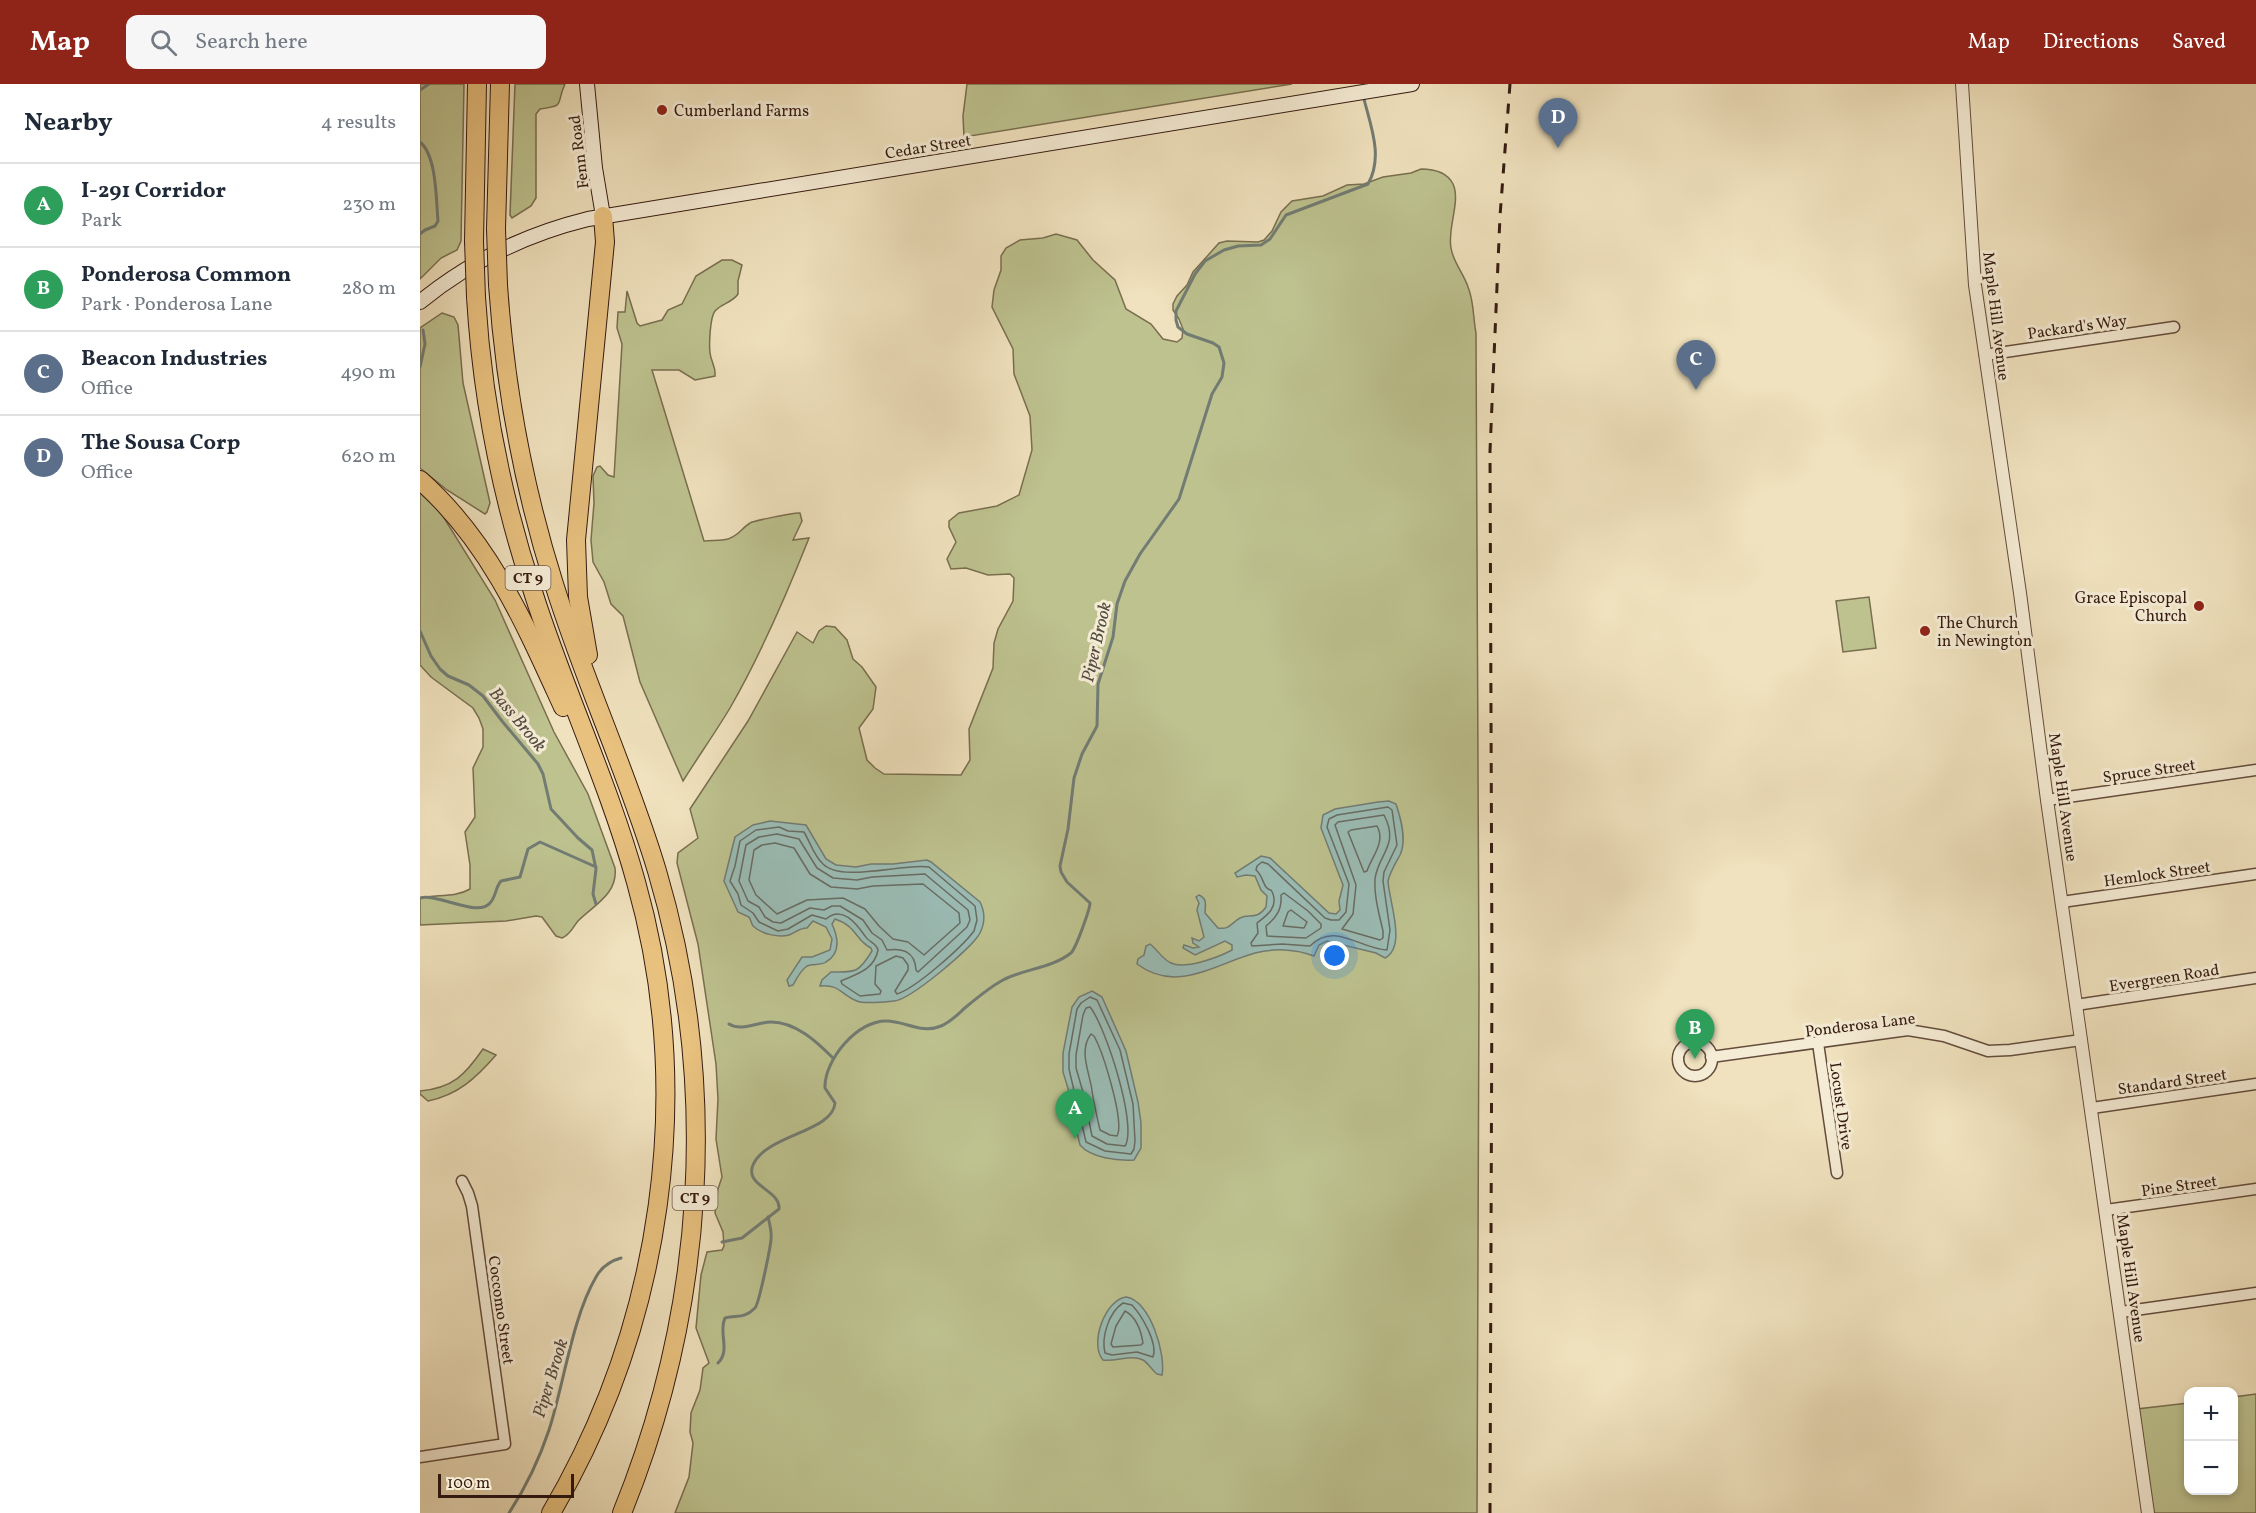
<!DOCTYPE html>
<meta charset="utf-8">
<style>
:root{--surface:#fff;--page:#f6f6f7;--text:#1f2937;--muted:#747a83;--line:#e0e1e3;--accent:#8f2418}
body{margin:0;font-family:Vollkorn,serif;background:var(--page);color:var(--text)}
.controls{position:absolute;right:18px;bottom:18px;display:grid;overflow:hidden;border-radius:12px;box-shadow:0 3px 9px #0003}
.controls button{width:54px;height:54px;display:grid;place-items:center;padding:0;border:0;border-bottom:2px solid var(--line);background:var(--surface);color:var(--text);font:30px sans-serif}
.scale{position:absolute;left:18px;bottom:15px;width:136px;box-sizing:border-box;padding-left:6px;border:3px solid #351a10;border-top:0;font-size:16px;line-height:21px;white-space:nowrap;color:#351a10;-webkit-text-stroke:4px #f5ecd5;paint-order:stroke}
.you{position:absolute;left:915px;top:872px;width:21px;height:21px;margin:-15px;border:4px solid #fff;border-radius:50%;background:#1a73e8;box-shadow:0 0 0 9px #1a73e833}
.badge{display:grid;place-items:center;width:39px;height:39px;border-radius:50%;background:var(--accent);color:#fff;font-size:20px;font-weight:700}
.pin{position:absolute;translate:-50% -50px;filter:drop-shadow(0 2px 3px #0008)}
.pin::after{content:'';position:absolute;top:32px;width:21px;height:18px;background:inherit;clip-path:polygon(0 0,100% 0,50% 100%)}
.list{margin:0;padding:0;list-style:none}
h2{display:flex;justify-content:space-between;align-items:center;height:78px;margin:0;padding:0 24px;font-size:26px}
h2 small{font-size:20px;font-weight:400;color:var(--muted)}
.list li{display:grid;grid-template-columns:39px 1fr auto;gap:18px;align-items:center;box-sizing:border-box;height:84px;padding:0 24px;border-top:2px solid var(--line)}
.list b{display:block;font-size:22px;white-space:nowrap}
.list p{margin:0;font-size:20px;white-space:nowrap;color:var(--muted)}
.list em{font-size:20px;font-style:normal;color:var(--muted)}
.icon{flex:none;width:33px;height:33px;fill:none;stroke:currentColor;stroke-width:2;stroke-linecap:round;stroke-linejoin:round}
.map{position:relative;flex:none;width:1836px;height:1429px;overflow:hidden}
header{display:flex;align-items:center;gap:36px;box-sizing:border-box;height:84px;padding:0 30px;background:var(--accent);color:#fff}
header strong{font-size:28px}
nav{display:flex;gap:33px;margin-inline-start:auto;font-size:21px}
.search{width:420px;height:54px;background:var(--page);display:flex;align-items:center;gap:15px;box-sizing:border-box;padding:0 21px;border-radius:12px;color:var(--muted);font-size:22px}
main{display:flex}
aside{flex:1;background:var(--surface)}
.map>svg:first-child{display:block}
</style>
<header>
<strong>Map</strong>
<div class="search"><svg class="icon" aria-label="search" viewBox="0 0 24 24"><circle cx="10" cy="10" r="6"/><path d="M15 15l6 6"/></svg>Search here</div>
<nav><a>Map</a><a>Directions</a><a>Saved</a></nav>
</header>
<main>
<aside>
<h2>Nearby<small>4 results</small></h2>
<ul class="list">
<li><span class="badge" style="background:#2e9e5b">A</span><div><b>I-291 Corridor</b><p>Park</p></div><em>230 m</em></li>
<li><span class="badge" style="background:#2e9e5b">B</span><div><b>Ponderosa Common</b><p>Park · Ponderosa Lane</p></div><em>280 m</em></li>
<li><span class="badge" style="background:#5c6f8a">C</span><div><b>Beacon Industries</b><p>Office</p></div><em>490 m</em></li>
<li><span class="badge" style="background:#5c6f8a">D</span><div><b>The Sousa Corp</b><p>Office</p></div><em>620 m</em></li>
</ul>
</aside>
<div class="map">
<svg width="1836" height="1429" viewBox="0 0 1836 1429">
<rect width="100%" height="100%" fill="#f0e2be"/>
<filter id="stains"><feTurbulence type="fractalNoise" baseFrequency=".00333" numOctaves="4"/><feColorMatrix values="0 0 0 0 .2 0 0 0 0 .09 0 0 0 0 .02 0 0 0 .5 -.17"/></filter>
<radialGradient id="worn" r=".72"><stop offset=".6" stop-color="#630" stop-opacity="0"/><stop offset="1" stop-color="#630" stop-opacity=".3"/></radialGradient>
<g fill="#bdc28f" stroke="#796e50" stroke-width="1.5">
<path d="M0,0H44L41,157L37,166L21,174L0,195Z"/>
<path d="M95,0H145C135,21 147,21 120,25L116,30V114L111,122L92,134L90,131Z"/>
<path d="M547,0H872L544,53L543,32Z"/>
<path d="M1001,85C1013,85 1027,88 1033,100C1041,117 1027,145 1031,164C1033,178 1044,190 1048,203C1054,217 1053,234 1056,249L1059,901L1057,1429H255L269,1393L273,1359L270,1348L271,1329L280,1306L283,1284L289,1279L276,1244L281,1191L287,1168L302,1166L304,1162L303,1148L295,1129L298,1105L302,1093L296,1055L298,1015L296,980L278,860L257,779L258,769L278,754L270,725L328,637L377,548L393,559L399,547L406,542L415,543L427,556L433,575L442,583L456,603L453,625L439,644L447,676L455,684L464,690L541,691L550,676L549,645L573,584L574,559L578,545L593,517L594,494L590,490L568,491L546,484L531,485L527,475L536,458L529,443V437L539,429L577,422L599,411L612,366L610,332L594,290L593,265L572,223L574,206L581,186V172L586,164L600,156L623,154L636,150L657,156L673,176L695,196L706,225L731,240L743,255L757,258L762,254L763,245L759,235L753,226V220L757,212L767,201L773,188L799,159L807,157L838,158L844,156L852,147L861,128L872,117L903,112L927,101L944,100L963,93L991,89Z"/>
<path d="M302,176H312L322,181L318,197V210C312,219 302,219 295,227C290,233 289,260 290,269C291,278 296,282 295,292L275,296L259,286H232L284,457C291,456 301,457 308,455C318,452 322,444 330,439C333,437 376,428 380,429L382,437L373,456L389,454C366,512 341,570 310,624C295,649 278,673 263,697L220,598L203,532L191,520L184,498L173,478L171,456L174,419L173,392L177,383L180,382L188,391L194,393L202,260L197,244L198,228H205L207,207L217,239L220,242L242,236L248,226L262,220L276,192Z"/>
<path d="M22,229L34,233L38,241L43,299L68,410L70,419L67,428L65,430L27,406L0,384V244Z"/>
<path d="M0,409L21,429L75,516L134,648L168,710L195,784C198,810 174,821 158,837C152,844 151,850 142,854L136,852L122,833L116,832L86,837L0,841V814C16,810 35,814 50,805V781L45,748L55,733L53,684L63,663V645L59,634L53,624L11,593L0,581Z"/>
<path d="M1449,513L1456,564L1423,568L1416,517Z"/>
<path d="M63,965L76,971C56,994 38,1011 8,1017L0,1010V1007C33,1004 45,991 63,965Z"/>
<path d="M1836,1310V1429H1729L1717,1325L1768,1319V1406H1814V1313Z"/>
</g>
<g fill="#9bbdb6" stroke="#727c74" stroke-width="1.5">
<path d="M958,718L969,717L976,720C981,735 987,756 980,771C975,780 970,788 968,797C969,817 987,863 965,874L956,869L907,857L899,861L894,872C876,865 854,864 835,869C795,880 757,910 717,880L718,875L724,871L726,862L730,860C737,865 742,875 751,879C765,886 799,873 812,866V861L805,857L775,871L763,864L764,861L773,864L779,863L773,859L772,854L779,857L784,853L777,826L779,819L776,813L779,811C788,815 785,821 785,829L798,844C810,846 811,839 820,834C829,829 836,837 846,823L847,812L841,806L835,792L826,791L817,793L815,789L841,772L850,774L909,829L916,830L920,826L919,817L923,801L901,744L903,731L915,725Z"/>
<path d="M350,737L386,741L406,775L416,781L436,783L451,780H473L507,776L511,778L560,818C565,828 565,839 560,849C552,864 490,916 474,917C466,918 443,920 437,917C421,911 420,900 400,902L402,896L411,888C435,888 438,890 452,867L451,864C435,856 437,842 415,835L412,840C418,853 421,869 406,878C400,882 393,879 387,882C380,887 377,894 373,901L369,902L367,896L382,873H392L410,866L412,855L406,843L393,837L387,844C379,844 377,848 369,851C359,854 341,850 333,842C331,839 331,836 329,833L318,828L304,797L315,753L333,741Z"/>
<path d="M672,907L682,913L706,967L718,1018L721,1039V1064L714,1076C698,1077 671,1074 660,1061L651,1024L650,1011L643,988V969L652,923L659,913Z"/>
<path d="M706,1213C730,1216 746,1270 742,1291L737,1290C732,1286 728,1279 723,1276C711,1270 696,1278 683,1276C669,1260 685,1216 706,1213Z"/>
</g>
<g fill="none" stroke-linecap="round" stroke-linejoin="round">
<g stroke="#686c63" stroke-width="1.5">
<path d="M968,723L972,726L977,761L964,788L963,797L970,846L967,866C940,865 914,837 890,862L862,860L832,862L831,859L838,849L837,839C846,832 858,824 853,810C850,802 851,809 846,803C842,797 842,791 836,786L837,782L842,778L848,780L905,834L911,836H919L926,828L929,800L907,743L909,735L917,731Z"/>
<path d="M964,731C980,761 958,770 955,795C954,812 959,830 963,847V854L960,856L922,845L933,830L936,801L915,741L918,738Z"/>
<path d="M957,742C966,758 952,772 947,787L944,788L928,748L931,746Z"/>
<path d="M359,743L368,747L384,748C390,758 394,772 403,780C422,799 483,779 509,783L555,822L557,836L554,847C542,863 496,904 477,910L475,907L488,886V881L483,874L476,872L456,882L455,900L461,907L460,910L440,912L422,900L421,897C437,890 454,886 458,866C456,858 449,859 445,852C436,839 422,821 406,835L392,831L368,845L358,847L339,838L333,829L321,821L318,810L310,797L315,782L320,757L336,746Z"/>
<path d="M357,750L379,755L397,784L413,794L437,796L452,793L505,790L548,826L550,836L547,843L498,888L496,886C495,867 482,864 467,866L462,856L452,849L443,836L420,822H412L404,826L390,824L361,839L353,838L345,833L339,823L328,817L319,797L326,761L339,753Z"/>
<path d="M355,759L374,764L390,790L411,803L437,805L453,802L503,800L539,829L540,839L504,871L488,858L473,855L459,842L445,825L423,814L387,816L357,830L336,811L329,796L334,766L342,761Z"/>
<path d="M864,809L888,827L901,840V844L886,854L847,852L846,842C857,833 862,825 861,811Z"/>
<path d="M871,826L887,838L884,844L863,842L868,828Z"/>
<path d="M670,913L677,916L700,966L713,1020L715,1057L714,1065L711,1070L685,1067L666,1058L649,985V970L657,925L661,919Z"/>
<path d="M670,923C685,941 718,1042 705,1062L687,1060L672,1052L663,1008L656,984V971L663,931L666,924Z"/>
<path d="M671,950L674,952C683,968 705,1038 697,1052L690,1051L680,1046C677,1033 674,1020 672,1007C670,989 658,967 671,950Z"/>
<path d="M703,1219L712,1221C722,1232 738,1259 733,1273L717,1268L692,1271L685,1269C681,1253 689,1228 703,1219Z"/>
<path d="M705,1227C716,1233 721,1246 723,1259L721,1261L693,1263L691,1260L696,1242Z"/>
</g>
<g stroke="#727c74" stroke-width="3">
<path d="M0,6L9,0"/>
<path d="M0,58C17,72 16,116 18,137L15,142L5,146L0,150"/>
<path d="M0,283L5,260L3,246"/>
<path d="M0,547L11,572L20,585L28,592L49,601L63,612L82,637L118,680L123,690L131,725L158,754L172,766L176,785L173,810L176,820"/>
<path d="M0,814C18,809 58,834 70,819C76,813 75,804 81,797L100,793L108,765L120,758L176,783"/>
<path d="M309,940C322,948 337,938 351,938C376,938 397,958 413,974"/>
<path d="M302,1158L322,1154L359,1125C361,1106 324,1102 333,1081C345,1051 413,1048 415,1019L405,1004C404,976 438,935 468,937C487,938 502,950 521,942C531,938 539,929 546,923C558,913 570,903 583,896C604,885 632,884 651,869C656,864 670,825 670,819L647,798L641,788L640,782L648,745L654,694L662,670L677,642L678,600L693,553L697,520L705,497L720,470L759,415L792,310L802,293L804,279L799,263L793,259L767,250L758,243L756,236V227L775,190L785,177L804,166L818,162L841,161L850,155L866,131L948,100C964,72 950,41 943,11"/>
<path d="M298,1279C311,1266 298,1249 305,1234C318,1231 324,1235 335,1224C339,1220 350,1165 351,1156C352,1148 350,1141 348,1133"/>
<path d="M89,1429C106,1403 119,1376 129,1346C144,1300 152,1234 176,1193C181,1184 190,1177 201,1174"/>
</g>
<defs>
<g id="minor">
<path d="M1565,271L1754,243"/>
<path d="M1627,716L1836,686"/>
<path d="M1642,818L1836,790"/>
<path d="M1656,921L1836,894"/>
<circle cx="1275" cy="975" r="17"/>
<path d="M1398,959L1417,1089"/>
<path d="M1291,973L1488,946L1524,952L1568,967L1590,966L1661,956"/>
<path d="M1672,1024L1836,1000"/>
<path d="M1686,1126L1836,1105"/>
<path d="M1701,1228L1836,1209"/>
<path d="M0,1373L85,1360L52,1122L48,1109L42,1097"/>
</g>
<path id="tertiary" d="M1542,0L1555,201L1600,509L1627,716L1728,1429"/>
<g id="secondary">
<path d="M167,0L175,84L183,132"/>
<path d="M0,218C49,178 107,150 168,135L992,0"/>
</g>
<g id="motorway">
<path d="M76,145L80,0"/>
<path d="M54,157L57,0"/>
<path d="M78,201C85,303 103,402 134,500C164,597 208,690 237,787C300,999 285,1225 202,1429"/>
<path d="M56,213C62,314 82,415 114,511C145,608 189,700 216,798C276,1010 242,1240 131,1429"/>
<path d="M0,396C70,458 105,540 143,623"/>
<path d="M168,571L158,513L156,456L185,158L183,132"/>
</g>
</defs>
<use href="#minor" stroke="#644c3c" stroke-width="13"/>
<use href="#tertiary" stroke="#644c3c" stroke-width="14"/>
<use href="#secondary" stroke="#351a10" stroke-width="16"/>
<use href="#motorway" stroke="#351a10" stroke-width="20"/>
<use href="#minor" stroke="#f5ecd5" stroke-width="10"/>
<use href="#tertiary" stroke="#f5ecd5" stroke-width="12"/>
<use href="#secondary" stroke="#f5ecd5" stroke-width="14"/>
<use href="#motorway" stroke="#e8c17f" stroke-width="18"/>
<path stroke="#351a10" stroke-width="3" stroke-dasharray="10 10" stroke-linecap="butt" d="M1070,1429L1072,889L1070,367L1080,132L1090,0"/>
<defs>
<g id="motorway-bridge">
<path d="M76,145L78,201"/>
<path d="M54,157L56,213"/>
</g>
</defs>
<use href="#motorway-bridge" stroke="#351a10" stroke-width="20" stroke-linecap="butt"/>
<use href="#motorway-bridge" stroke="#e8c17f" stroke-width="18"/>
</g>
<g fill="#8f2418" stroke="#f5ecd5" stroke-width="2">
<circle cx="242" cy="26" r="6"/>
<circle cx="1779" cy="522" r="6"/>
<circle cx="1505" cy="547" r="6"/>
</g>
<g text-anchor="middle" stroke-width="6" stroke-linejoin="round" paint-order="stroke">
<g fill="#f5ecd5" stroke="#6f594b" stroke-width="1.5">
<rect x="85.5" y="482" width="45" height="24" rx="4.5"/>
<rect x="252.5" y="1102" width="45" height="24" rx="4.5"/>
</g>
<g font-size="15" font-weight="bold" fill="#351a10">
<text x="108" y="499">CT 9</text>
<text x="275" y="1119">CT 9</text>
</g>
<g font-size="16" fill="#351a10" stroke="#f5ecd5" text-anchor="start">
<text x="254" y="32">Cumberland Farms</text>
<text x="1767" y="519" text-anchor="end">Grace Episcopal<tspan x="1767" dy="18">Church</tspan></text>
<text x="1517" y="544">The Church<tspan x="1517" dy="18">in Newington</tspan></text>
</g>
<g font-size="16" fill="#351a10" stroke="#f5ecd5">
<text transform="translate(508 62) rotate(-9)" y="6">Cedar Street</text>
<text transform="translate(158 68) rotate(-97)" y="6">Fenn Road</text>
<text transform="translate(1577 232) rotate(83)" y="6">Maple Hill Avenue</text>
<text transform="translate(1657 242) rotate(-8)" y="6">Packard's Way</text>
<text transform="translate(1729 686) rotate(-8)" y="6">Spruce Street</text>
<text transform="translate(1644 713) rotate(82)" y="6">Maple Hill Avenue</text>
<text transform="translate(1737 789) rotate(-8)" y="6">Hemlock Street</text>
<text transform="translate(1744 893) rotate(-9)" y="6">Evergreen Road</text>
<text transform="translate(1440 940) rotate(-7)" y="6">Ponderosa Lane</text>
<text transform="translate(1752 997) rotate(-8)" y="6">Standard Street</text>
<text transform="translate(1422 1022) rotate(82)" y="6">Locust Drive</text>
<text transform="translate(1759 1101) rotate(-8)" y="6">Pine Street</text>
<text transform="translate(1712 1194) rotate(82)" y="6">Maple Hill Avenue</text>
<text transform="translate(82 1226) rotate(82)" y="6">Coccomo Street</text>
</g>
<g font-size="18" font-style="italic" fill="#544b42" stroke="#f5ecd5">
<text transform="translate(676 558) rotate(-77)" y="6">Piper Brook</text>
<text transform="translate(98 635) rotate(50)" y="6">Bass Brook</text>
<text transform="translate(130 1294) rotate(-73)" y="6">Piper Brook</text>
</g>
</g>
<rect width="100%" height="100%" filter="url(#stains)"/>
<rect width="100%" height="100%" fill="url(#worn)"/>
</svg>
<div class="controls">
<button>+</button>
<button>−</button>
</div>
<div class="scale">100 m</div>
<div class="you"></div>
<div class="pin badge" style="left:655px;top:1055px;background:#2e9e5b">A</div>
<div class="pin badge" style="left:1275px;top:975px;background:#2e9e5b">B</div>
<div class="pin badge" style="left:1276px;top:306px;background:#5c6f8a">C</div>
<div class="pin badge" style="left:1138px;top:64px;background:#5c6f8a">D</div>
</div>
</main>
